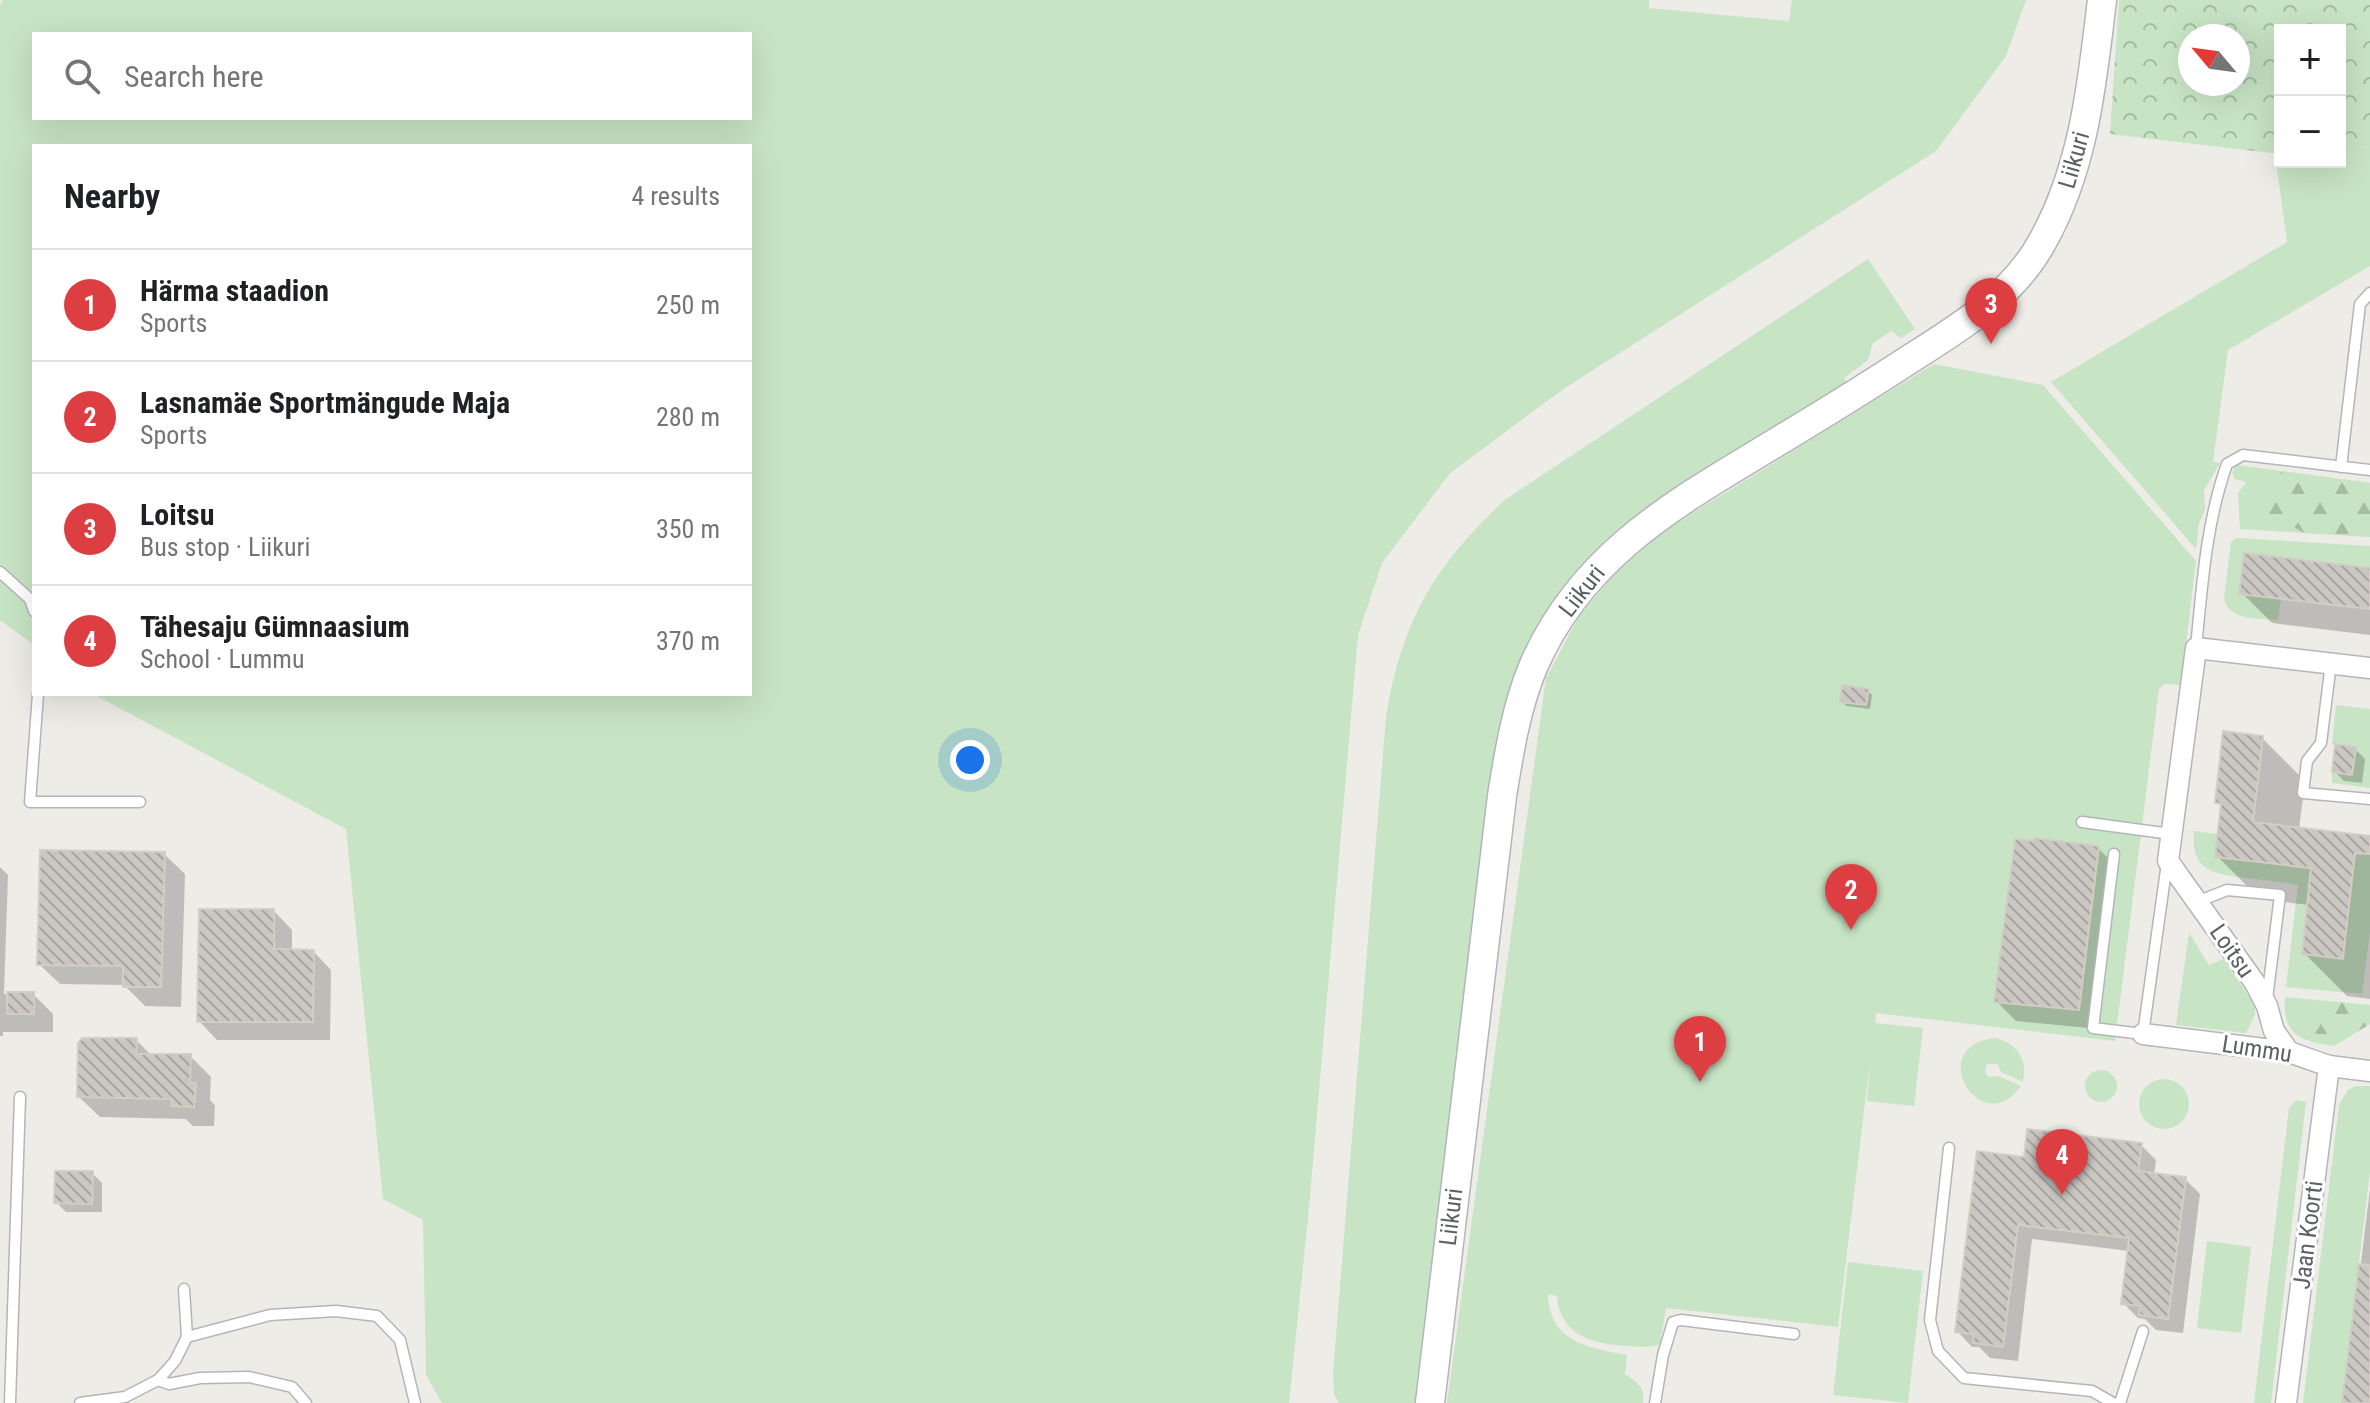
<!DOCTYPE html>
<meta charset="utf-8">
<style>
:root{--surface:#fff;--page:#f6f6f6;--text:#202124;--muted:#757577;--line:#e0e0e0;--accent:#dc3e42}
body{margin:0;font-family:"Roboto Condensed",sans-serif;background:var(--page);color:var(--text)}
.controls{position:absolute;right:24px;top:24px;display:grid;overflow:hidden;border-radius:0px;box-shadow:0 8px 32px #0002}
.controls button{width:72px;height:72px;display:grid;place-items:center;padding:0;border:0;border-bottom:2px solid var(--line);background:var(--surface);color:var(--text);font:40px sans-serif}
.compass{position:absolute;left:2178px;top:24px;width:72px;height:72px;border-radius:50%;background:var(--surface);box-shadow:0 8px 32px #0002;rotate:299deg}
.you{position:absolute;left:970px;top:760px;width:28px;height:28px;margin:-20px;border:6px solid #fff;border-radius:50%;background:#1a73e8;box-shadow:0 0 0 12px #1a73e833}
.badge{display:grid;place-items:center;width:52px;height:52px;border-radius:50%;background:var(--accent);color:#fff;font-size:26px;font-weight:700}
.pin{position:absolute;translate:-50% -66px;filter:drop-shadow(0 2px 4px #0008)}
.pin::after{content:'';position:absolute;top:42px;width:28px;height:24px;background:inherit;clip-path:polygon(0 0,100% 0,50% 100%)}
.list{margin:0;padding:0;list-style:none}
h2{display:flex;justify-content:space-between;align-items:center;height:104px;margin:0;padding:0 32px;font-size:34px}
h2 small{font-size:26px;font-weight:400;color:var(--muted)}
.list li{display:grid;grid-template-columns:52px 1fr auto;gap:24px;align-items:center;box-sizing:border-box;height:112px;padding:0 32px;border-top:2px solid var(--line)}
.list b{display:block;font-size:30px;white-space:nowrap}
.list p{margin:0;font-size:26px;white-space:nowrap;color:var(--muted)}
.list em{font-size:26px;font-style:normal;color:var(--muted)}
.icon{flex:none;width:44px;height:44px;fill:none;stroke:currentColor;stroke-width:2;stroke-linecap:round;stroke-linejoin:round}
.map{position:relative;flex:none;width:2370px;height:1403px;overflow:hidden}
.search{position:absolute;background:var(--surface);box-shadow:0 8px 32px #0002;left:32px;top:32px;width:720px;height:88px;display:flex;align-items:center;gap:20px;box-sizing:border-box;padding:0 28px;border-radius:0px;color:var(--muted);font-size:30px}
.panel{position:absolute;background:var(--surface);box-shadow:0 8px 32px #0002;left:32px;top:144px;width:720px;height:552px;border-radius:0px}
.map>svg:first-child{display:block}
</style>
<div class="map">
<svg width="2370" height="1403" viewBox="0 0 2370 1403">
<defs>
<pattern id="forest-firs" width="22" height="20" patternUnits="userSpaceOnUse" patternTransform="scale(2)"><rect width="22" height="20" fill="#c7e4c4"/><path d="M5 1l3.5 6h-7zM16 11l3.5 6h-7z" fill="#a5bca3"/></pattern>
<pattern id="park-crowns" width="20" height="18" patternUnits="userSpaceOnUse" patternTransform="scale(2)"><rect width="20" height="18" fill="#c7e4c4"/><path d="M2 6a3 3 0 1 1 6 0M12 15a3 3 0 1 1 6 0" fill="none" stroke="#a5bca3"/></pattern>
<pattern id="building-back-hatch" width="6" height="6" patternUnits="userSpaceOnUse" patternTransform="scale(2)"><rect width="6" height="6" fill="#cac7c2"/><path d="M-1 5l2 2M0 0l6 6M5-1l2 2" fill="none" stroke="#a7a5a1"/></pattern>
</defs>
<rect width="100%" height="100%" fill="#eeece6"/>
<g fill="#c7e4c4" fill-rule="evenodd">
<path d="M3,0H1649V8L1789,21L1792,0H2026L2006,56L1936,151L1565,388L1450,473L1382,563L1358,635L1309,1208L1289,1403H442L426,1375L423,1220L383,1199L346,829L93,694H750V146H34V645L0,620V5ZM34,34H750V118H34Z"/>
<path d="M2370,147V266L2228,350L2213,462L2220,463L2204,490L2205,510L2199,523L2196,549L2051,382L2287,242L2275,154H2280V162H2340V149Z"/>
<path d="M1868,259L1915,329L1901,338L1891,331L1873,343L1868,360L1844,378L1848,384L1706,472L1535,643L1418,1403H1339L1334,1394L1333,1373L1386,717C1402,620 1434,566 1506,499Z"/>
<path d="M1934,364L2043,385L2196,561L2181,685L2165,684L2159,689L2115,1041L1876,1013L1875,1023L1923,1028L1914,1106L1867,1101L1870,1061L1838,1327L1666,1308L1660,1344C1649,1348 1640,1347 1628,1346C1593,1344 1560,1336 1557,1296L1548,1294C1549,1342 1589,1348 1627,1355L1625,1374C1638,1382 1645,1388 1643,1403H1447L1546,678L1579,616L1617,571L1665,530Z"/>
<path d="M2236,465L2370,483V537L2240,529L2238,493L2246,482L2235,479L2232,473Z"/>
<path d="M2236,538L2370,546V568L2244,553L2281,599L2278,620C2259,618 2229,621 2224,599L2231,542Z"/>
<path d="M2336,705L2370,709V788L2332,783V772L2352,774L2356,748L2332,744Z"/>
<path d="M2194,831L2218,834L2216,857L2310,869L2302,953L2343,958L2355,853L2370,854V931L2362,994L2286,987L2298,885C2281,882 2264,880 2247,878C2214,874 2190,871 2194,831Z"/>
<path d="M2189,933L2209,965L2223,959L2255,1005V1015L2246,1033L2176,1025Z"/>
<path d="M2285,997L2370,1005V1024L2334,1046C2300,1041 2282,1035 2285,997Z"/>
<path d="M1995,1038C2017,1043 2028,1059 2023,1082L2001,1072L1998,1064H1987L1985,1072L1989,1077L1999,1076L2021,1086C1981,1142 1923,1046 1995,1038Z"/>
<circle cx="2101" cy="1086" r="16"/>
<circle cx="2164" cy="1104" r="25"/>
<path d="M2355,1086H2370V1172L2342,1403H2303L2339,1105L2348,1090Z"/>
<path d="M2297,1100L2306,1102L2271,1403H2254L2289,1108Z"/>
<path d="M2207,1241L2251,1247L2241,1333L2197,1328Z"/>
<path d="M1848,1262L1923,1271L1908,1403L1833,1395Z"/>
</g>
<g fill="url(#forest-firs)">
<path d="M2283,471L2370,483V537L2304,533L2268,513L2266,489Z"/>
<path d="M2335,1002L2370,1005V1024L2334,1046L2315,1033Z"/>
</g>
<path fill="url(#park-crowns)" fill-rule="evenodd" d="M2119,0H2370V147L2340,149V30H2280V154L2110,134ZM2190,36H2238V84H2190Z"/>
<g fill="#0003">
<path d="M2370,570V635L2272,623L2242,593Z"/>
<path d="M1868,691L1872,695L1870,709L1846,706L1842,701Z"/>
<path d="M2262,738L2305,781L2299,830L2370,838V999L2347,996L2304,953L2309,905L2260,899L2217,856L2223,808L2217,802Z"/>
<path d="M2355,749L2365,759L2362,783L2344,781L2334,771Z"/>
<path d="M2098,848L2118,868L2098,1029L2016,1021L1996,1001Z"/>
<path d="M164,854L185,874L181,1007L145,1006L124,985L60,984L39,964Z"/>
<path d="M0,867L8,875L4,994H33L53,1014V1032H3V1036H0Z"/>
<path d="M274,911L292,930V951H313L331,970L330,1040H217L199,1021Z"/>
<path d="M136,1040L152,1056H190L211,1077L210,1100L215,1105L214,1126H193L186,1119L100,1117L79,1097Z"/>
<path d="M2141,1145L2156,1160L2154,1175L2185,1179L2200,1194L2183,1333L2156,1330L2145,1319L2138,1318L2123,1303L2129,1251L2032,1239L2018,1361L1990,1358L1979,1347H1972L1957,1331L2025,1159Z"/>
<path d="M92,1173L102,1183V1212H66L56,1202Z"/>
<path d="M2370,1189V1403H2344Z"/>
</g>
<g fill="url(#building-back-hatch)" stroke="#d3cdc4" stroke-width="2">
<path d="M2244,553L2370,568V609L2239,594Z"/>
<path d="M1842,685L1869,689L1866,705L1840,702Z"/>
<path d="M2223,731L2263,736L2253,822L2370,836V854L2355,853L2343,959L2302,954L2311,868L2215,857L2221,804L2215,803Z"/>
<path d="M2335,744L2356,747L2352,775L2332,772Z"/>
<path d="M2034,838L2099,846L2079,1010L1994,1002L2015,839L2034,841Z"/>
<path d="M40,850L165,852L161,987H123V966L37,965Z"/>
<path d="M199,909H274V949L314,950L313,1022H197Z"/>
<rect x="7" y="992" width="27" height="22"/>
<path d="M82,1038H137L136,1054H191L190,1083H196L194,1107L171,1106L172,1099L77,1097L78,1043Z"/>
<path d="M2027,1129L2142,1143L2138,1171L2186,1177L2168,1319L2139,1315L2140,1306L2121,1304L2129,1238L2018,1225L2003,1347L1973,1343L1974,1334L1955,1332L1977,1151L2024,1157Z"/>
<path d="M55,1171H93L92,1204L54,1203Z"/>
<path d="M2359,1264L2370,1265V1403H2342Z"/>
</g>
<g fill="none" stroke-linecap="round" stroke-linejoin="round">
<defs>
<g id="lane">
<path d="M2341,467L2360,304L2370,293"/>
<path d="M0,572L30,599L34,611"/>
<path d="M2196,648C2202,586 2206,523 2227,464L2243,455L2370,470"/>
<path d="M2331,663L2321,743L2307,761L2303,793L2370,799"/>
<path d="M38,694L30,802H140"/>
<path d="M2082,822L2171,834"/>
<path d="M2114,854L2093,1028L2143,1034L2167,863"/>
<path d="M2197,902L2227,890L2280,895L2267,999"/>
<path d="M1949,1148L1930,1320L1938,1351L1964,1378L2092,1391L2113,1403"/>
<path d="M187,1337L270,1315L336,1311L377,1316L400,1340L415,1403"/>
<path d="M158,1380L169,1384L200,1378L249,1377L292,1387L306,1403"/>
<path d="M10,1403L20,1097"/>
<path d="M80,1403L125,1397L158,1380L175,1361L187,1337L184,1289"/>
<path d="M1655,1403L1663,1355L1673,1322L1681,1320L1794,1334"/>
<path d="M2120,1403L2143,1331"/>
</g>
<g id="street">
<path d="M2143,1034L2289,1052L2329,1066L2370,1071"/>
<path d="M2289,1052L2274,1031L2267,1006L2255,983L2168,861L2196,648L2370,668"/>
<path d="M2286,1403L2329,1066"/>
</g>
<path id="secondary" d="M1430,1403L1502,796C1509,753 1516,708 1533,667C1579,560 1667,508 1762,451C1812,421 1861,391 1910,359C1959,328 2012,296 2041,244C2084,169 2092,84 2102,0"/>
</defs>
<use href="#lane" stroke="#b3b6b9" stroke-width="13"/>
<use href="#street" stroke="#b3b6b9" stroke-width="23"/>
<use href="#secondary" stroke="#b2b5b9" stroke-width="31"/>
<use href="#lane" stroke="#fff" stroke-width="10"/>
<use href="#street" stroke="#fff" stroke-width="20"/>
<use href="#secondary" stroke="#fff" stroke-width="28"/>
</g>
<g text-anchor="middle" stroke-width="6" stroke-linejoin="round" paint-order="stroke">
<g font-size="24" fill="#5d6165" stroke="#fff">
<text transform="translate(2074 160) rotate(-74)" y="8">Liikuri</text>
<text transform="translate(1582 591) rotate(-52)" y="8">Liikuri</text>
<text transform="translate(2232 951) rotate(55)" y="8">Loitsu</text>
<text transform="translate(2257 1049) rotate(9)" y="8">Lummu</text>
<text transform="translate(1451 1217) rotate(-83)" y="8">Liikuri</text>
<text transform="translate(2308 1235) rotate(-83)" y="8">Jaan Koorti</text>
</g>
</g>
</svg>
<div class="controls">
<button>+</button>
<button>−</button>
</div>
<svg class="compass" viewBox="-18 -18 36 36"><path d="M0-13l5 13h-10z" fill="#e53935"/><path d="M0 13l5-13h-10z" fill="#757577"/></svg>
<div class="you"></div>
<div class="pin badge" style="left:1700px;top:1082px">1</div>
<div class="pin badge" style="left:1851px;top:930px">2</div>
<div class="pin badge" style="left:1991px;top:344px">3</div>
<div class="pin badge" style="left:2062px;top:1195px">4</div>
<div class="search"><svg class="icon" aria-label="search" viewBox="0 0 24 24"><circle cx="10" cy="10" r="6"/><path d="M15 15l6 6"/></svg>Search here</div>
<section class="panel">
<h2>Nearby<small>4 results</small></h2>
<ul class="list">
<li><span class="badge">1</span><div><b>Härma staadion</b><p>Sports</p></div><em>250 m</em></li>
<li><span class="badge">2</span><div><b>Lasnamäe Sportmängude Maja</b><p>Sports</p></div><em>280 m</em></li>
<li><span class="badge">3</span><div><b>Loitsu</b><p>Bus stop · Liikuri</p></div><em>350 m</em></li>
<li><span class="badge">4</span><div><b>Tähesaju Gümnaasium</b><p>School · Lummu</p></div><em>370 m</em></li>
</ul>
</section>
</div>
